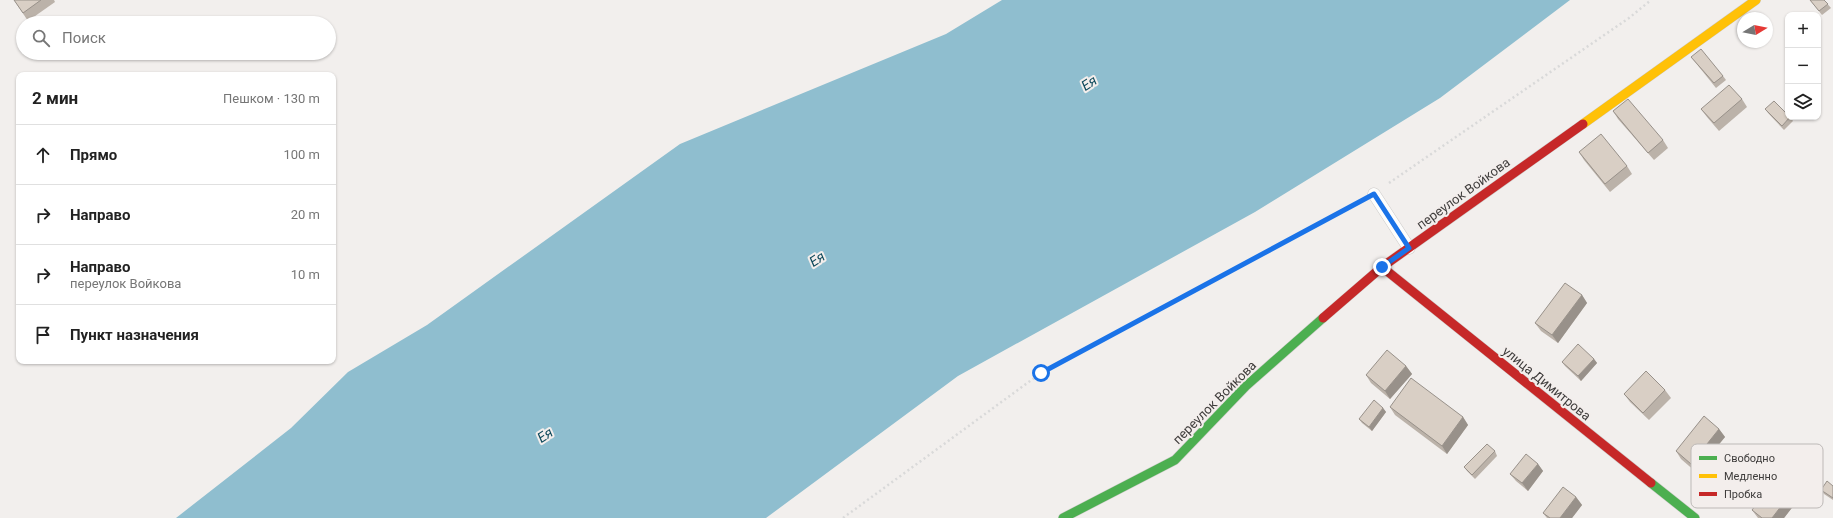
<!DOCTYPE html>
<html lang="ru">
<meta charset="utf-8">
<style>
:root{--surface:#fff;--page:#f6f6f6;--text:#222;--muted:#767676;--line:#e0e0e0}
body{margin:0;font-family:Roboto,sans-serif;background:var(--page);color:var(--text)}
.controls{position:absolute;right:12px;top:12px;display:grid;overflow:hidden;border-radius:8px;box-shadow:0 1px 3px #0004}
.controls button{width:36px;height:36px;display:grid;place-items:center;padding:0;border:0;border-bottom:1px solid var(--line);background:var(--surface);color:var(--text);font:20px sans-serif}
.compass{position:absolute;left:1737px;top:12px;width:36px;height:36px;border-radius:50%;background:var(--surface);box-shadow:0 1px 3px #0004;rotate:80deg}
.stop{position:absolute;width:12px;height:12px;margin:-9px;border:3px solid #1a73e8;border-radius:50%;background:#fff}
.stop.end{background:#1a73e8;border-color:#fff;box-shadow:0 1px 4px #0008}
.list{margin:0;padding:0;list-style:none}
h2{display:flex;justify-content:space-between;align-items:center;height:52px;margin:0;padding:0 16px;font-size:17px}
h2 small{font-size:13px;font-weight:400;color:var(--muted)}
.list li{display:grid;grid-template-columns:26px 1fr auto;gap:12px;align-items:center;box-sizing:border-box;height:60px;padding:0 16px;border-top:1px solid var(--line)}
.list b{display:block;font-size:15px;white-space:nowrap}
.list p{margin:0;font-size:13px;white-space:nowrap;color:var(--muted)}
.list em{font-size:13px;font-style:normal;color:var(--muted)}
.icon{flex:none;width:22px;height:22px;fill:none;stroke:currentColor;stroke-width:2;stroke-linecap:round;stroke-linejoin:round}
.map{position:relative;flex:none;width:1833px;height:518px;overflow:hidden}
.search{position:absolute;background:var(--surface);box-shadow:0 1px 3px #0004;left:16px;top:16px;width:320px;height:44px;display:flex;align-items:center;gap:10px;box-sizing:border-box;padding:0 14px;border-radius:22px;color:var(--muted);font-size:15px}
.panel{position:absolute;background:var(--surface);box-shadow:0 1px 3px #0004;left:16px;top:72px;width:320px;height:292px;border-radius:8px}
.map>svg:first-child{display:block}
</style>
<div class="map">
<svg width="1833" height="518" viewBox="0 0 1833 518">
<rect width="100%" height="100%" fill="#f2efed"/>
<path fill="#8fbecf" d="M1002,0H1570L1440,98L1255,212L958,376L766,518H176L291,428L348,372L427,325L680,144L946,34Z"/>
<g fill="none" stroke-linecap="round" stroke-linejoin="round">
<defs>
<path id="lane" d="M1374,194L1409,248"/>
<g id="fast">
<path d="M1651,483L1695,518"/>
<path d="M1063,518L1175,460L1246,386L1323,318"/>
</g>
<path id="slow" d="M1583,124L1756,0"/>
<g id="jam">
<path d="M1382,267L1651,483"/>
<path d="M1323,318L1382,267L1583,124"/>
</g>
</defs>
<use href="#lane" stroke="#cdcbc9" stroke-width="13"/>
<use href="#fast" stroke="#cdcbc9" stroke-width="10"/>
<use href="#slow" stroke="#cdcbc9" stroke-width="10"/>
<use href="#jam" stroke="#cdcbc9" stroke-width="10"/>
<g stroke="#d9d9d9" stroke-width="2.5" stroke-dasharray="2 3" stroke-linecap="butt">
<path d="M1389,183L1629,18L1651,0"/>
<path d="M843,518L1041,373L1358,203"/>
</g>
<use href="#lane" stroke="#fdfdfc" stroke-width="12"/>
<use href="#fast" stroke="#4caf50" stroke-width="9"/>
<use href="#slow" stroke="#ffc107" stroke-width="9"/>
<use href="#jam" stroke="#c62828" stroke-width="9"/>
</g>
<g fill="#bbb2a9">
<path d="M14,0H54L55,2L28,21Z"/>
<path d="M1810,0H1824L1831,8L1822,15Z"/>
<path d="M1691,57L1723,76L1726,80L1716,88Z"/>
<path d="M1742,99L1747,107L1719,131L1707,117L1701,109Z"/>
<path d="M1765,109L1790,117L1793,121L1784,130L1768,113Z"/>
<path d="M1613,111L1663,140L1668,148L1654,160L1618,119Z"/>
<path d="M1579,152L1627,166L1632,174L1610,192L1584,160Z"/>
<path d="M1582,295L1587,303L1558,343L1541,331L1535,323Z"/>
<path d="M1594,359L1597,363L1581,381L1565,366L1562,362Z"/>
<path d="M1406,366L1412,374L1390,399L1371,383L1366,375Z"/>
<path d="M1665,390L1671,398L1649,420L1630,402L1624,394Z"/>
<path d="M1390,407L1463,417L1468,425L1447,454L1395,415Z"/>
<path d="M1383,408L1386,412L1372,431L1362,423L1359,419Z"/>
<path d="M1719,429L1725,437L1696,472L1681,459L1676,451Z"/>
<path d="M1495,451L1497,456L1475,479L1467,471L1464,467Z"/>
<path d="M1538,464L1543,471L1528,491L1516,481L1510,474Z"/>
<path d="M1809,470L1815,478L1784,518H1758L1752,510Z"/>
<path d="M1755,473L1736,499L1723,489L1720,485Z"/>
<path d="M1833,486V500L1824,494L1821,490Z"/>
<path d="M1576,497L1582,505L1572,518H1547L1543,513Z"/>
</g>
<g fill="#98918a">
<path d="M1582,295L1587,303L1558,343L1552,335Z"/>
<path d="M1594,359L1597,363L1581,381L1578,376Z"/>
<path d="M1406,366L1412,374L1390,399L1385,391Z"/>
<path d="M1383,408L1386,412L1372,431L1369,427Z"/>
<path d="M1463,417L1468,425L1447,454L1442,446Z"/>
<path d="M1719,429L1725,437L1696,472L1691,464Z"/>
<path d="M1538,464L1543,471L1528,491L1522,483Z"/>
<path d="M1752,469L1755,473L1736,499L1733,495Z"/>
<path d="M1809,470L1815,478L1784,518H1772Z"/>
<path d="M1576,497L1582,505L1572,518H1560Z"/>
</g>
<g fill="#d9cfc5" stroke="#98918a">
<path d="M14,0H41L23,13Z"/>
<path d="M1810,0H1824L1828,4L1819,11Z"/>
<path d="M1701,49L1723,76L1714,83L1691,57Z"/>
<path d="M1729,85L1742,99L1714,123L1701,109Z"/>
<path d="M1628,99L1663,140L1648,153L1613,111Z"/>
<path d="M1774,101L1788,115V117H1790L1782,126L1765,109Z"/>
<path d="M1601,134L1627,166L1605,184L1579,152Z"/>
<path d="M1565,283L1582,295L1552,335L1535,323Z"/>
<path d="M1578,344L1594,359L1578,376L1562,362Z"/>
<path d="M1387,350L1406,366L1385,391L1366,375Z"/>
<path d="M1646,371L1665,390L1643,413L1624,394Z"/>
<path d="M1411,378L1463,417L1442,446L1390,407Z"/>
<path d="M1374,400L1383,408L1369,427L1359,419Z"/>
<path d="M1704,416L1719,429L1691,464L1676,451Z"/>
<path d="M1487,444L1495,451L1472,475L1464,467Z"/>
<path d="M1526,454L1538,464L1522,483L1510,474Z"/>
<path d="M1793,457L1809,470L1772,518H1762L1752,510Z"/>
<path d="M1827,481L1833,486V498L1821,490Z"/>
<path d="M1563,487L1576,497L1560,518H1550L1543,513Z"/>
</g>
<g fill="none" stroke-linecap="round" stroke-linejoin="round">
<path stroke="#1a73e8" stroke-width="5" d="M1041,373L1374,194L1409,248L1382,267"/>
</g>
<g text-anchor="middle" stroke-width="4" stroke-linejoin="round" paint-order="stroke">
<g font-size="13" fill="#3e3c3b" stroke="#f3eeec">
<text transform="translate(1463 193) rotate(-36)" y="5">переулок Войкова</text>
<text transform="translate(1547 383) rotate(39)" y="5">улица Димитрова</text>
<text transform="translate(1214 402) rotate(-45)" y="5">переулок Войкова</text>
</g>
<g font-size="14" font-style="italic" fill="#0e495b" stroke="#f3eeec">
<text transform="translate(1089 83) rotate(-33)" y="5">Ея</text>
<text transform="translate(817 259) rotate(-33)" y="5">Ея</text>
<text transform="translate(545 435) rotate(-33)" y="5">Ея</text>
</g>
</g>
<rect x="1691" y="444" width="132" height="64" rx="6" fill="#f3eeec" stroke="#bdb9b7" stroke-width="1"/>
<rect x="1699" y="456" width="18" height="4" fill="#4caf50"/>
<rect x="1699" y="474" width="18" height="4" fill="#ffc107"/>
<rect x="1699" y="492" width="18" height="4" fill="#c62828"/>
<g font-size="11" fill="#3e3c3b">
<text x="1724" y="462">Свободно</text>
<text x="1724" y="480">Медленно</text>
<text x="1724" y="498">Пробка</text>
</g>
</svg>
<div class="controls">
<button>+</button>
<button>−</button>
<button><svg class="icon" aria-label="layers" viewBox="0 0 24 24"><path d="M12 4l9 5-9 5-9-5zM3 14l9 5 9-5"/></svg></button>
</div>
<svg class="compass" viewBox="-18 -18 36 36"><path d="M0-13l5 13h-10z" fill="#e53935"/><path d="M0 13l5-13h-10z" fill="#767676"/></svg>
<div class="stop" style="left:1041px;top:373px"></div>
<div class="stop end" style="left:1382px;top:267px"></div>
<div class="search"><svg class="icon" aria-label="search" viewBox="0 0 24 24"><circle cx="10" cy="10" r="6"/><path d="M15 15l6 6"/></svg>Поиск</div>
<section class="panel">
<h2>2 мин<small>Пешком · 130 m</small></h2>
<ul class="list">
<li><svg class="icon" aria-label="ahead" viewBox="0 0 24 24"><path d="M12 20V5M6 11l6-6 6 6"/></svg><div><b>Прямо</b></div><em>100 m</em></li>
<li><svg class="icon" aria-label="right" viewBox="0 0 24 24"><path d="M7 20v-9h11M14 6l5 5-5 5"/></svg><div><b>Направо</b></div><em>20 m</em></li>
<li><svg class="icon" aria-label="right" viewBox="0 0 24 24"><path d="M7 20v-9h11M14 6l5 5-5 5"/></svg><div><b>Направо</b><p>переулок Войкова</p></div><em>10 m</em></li>
<li><svg class="icon" aria-label="arrive" viewBox="0 0 24 24"><path d="M6 21V4h12l-3 4 3 4H6"/></svg><div><b>Пункт назначения</b></div></li>
</ul>
</section>
</div>
